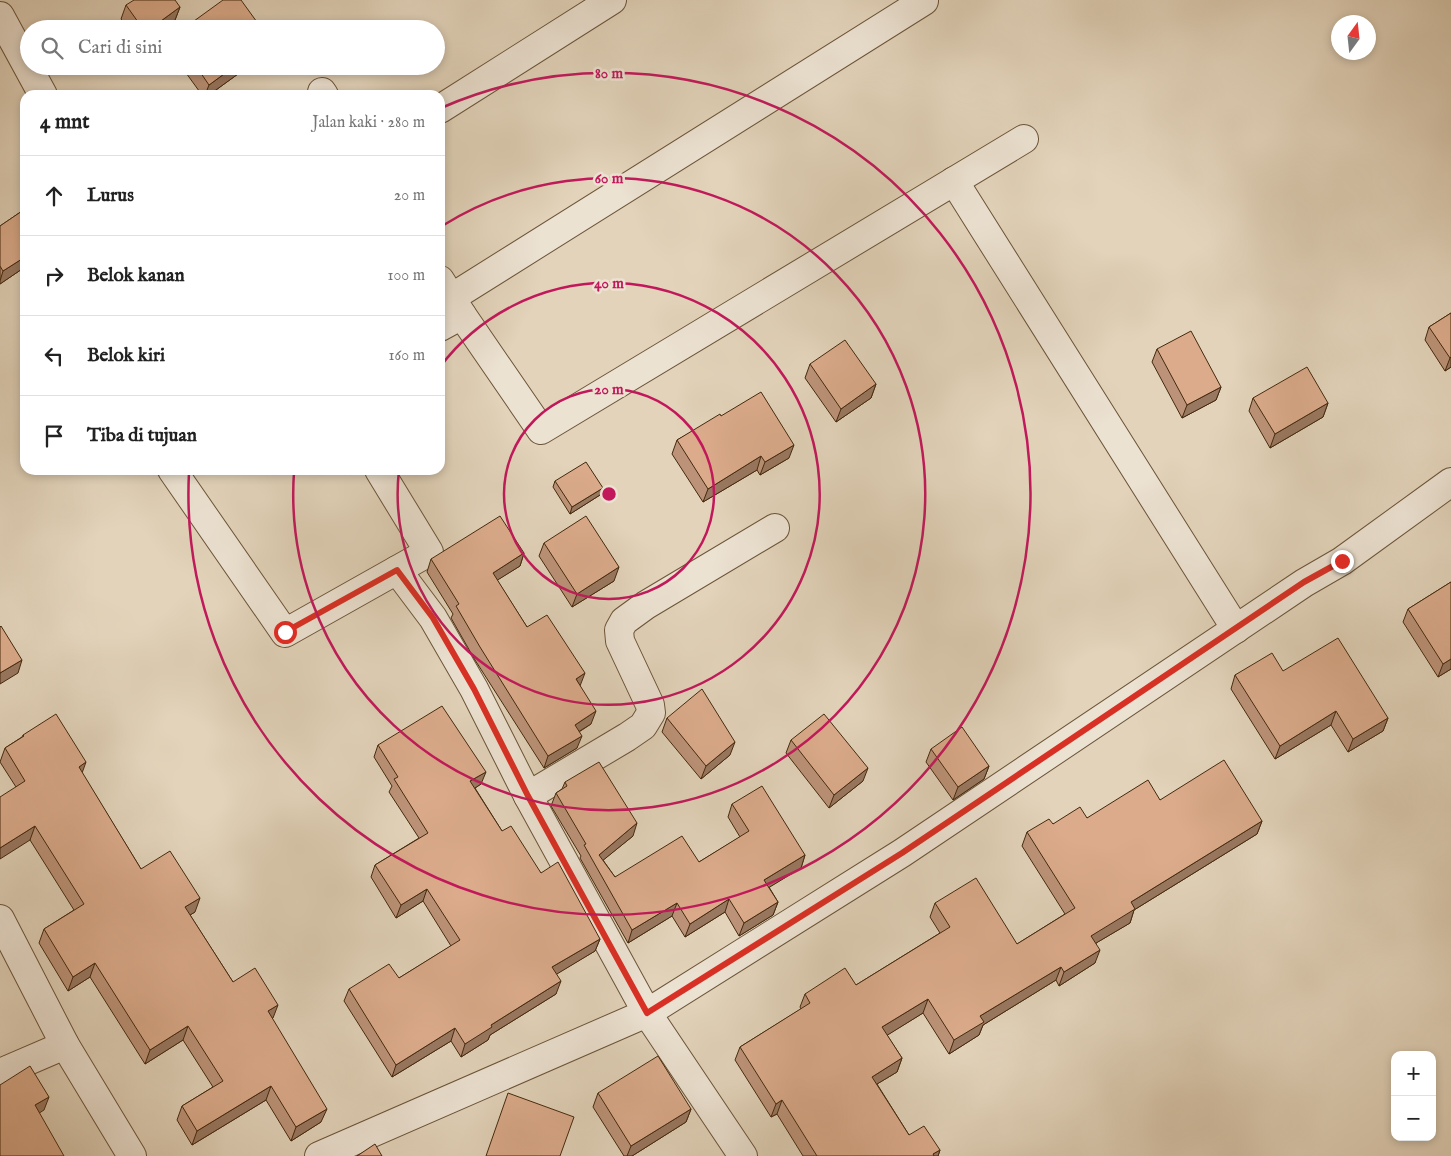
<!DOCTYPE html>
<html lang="id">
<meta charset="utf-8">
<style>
:root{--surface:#fff;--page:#f2f2f2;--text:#222;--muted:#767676;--line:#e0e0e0}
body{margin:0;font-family:"IM FELL English",serif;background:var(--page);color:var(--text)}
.controls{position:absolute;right:15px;bottom:15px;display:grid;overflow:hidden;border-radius:10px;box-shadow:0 2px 8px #0003}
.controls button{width:45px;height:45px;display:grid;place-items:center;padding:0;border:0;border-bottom:1px solid var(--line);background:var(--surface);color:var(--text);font:25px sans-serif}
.compass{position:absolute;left:1331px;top:15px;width:45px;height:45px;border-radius:50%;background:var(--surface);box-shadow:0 2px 8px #0003;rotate:15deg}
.stop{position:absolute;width:15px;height:15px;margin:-11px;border:4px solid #d93025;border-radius:50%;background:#fff}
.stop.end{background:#d93025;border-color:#fff;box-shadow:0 1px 5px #0008}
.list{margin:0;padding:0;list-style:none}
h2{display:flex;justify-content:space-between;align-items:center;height:65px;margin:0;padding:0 20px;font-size:21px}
h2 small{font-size:16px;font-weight:400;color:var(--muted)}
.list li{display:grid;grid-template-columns:32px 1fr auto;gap:15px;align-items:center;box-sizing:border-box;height:80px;padding:0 20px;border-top:1px solid var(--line)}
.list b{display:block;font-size:19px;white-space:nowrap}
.list em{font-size:16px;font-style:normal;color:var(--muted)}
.icon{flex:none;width:28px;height:28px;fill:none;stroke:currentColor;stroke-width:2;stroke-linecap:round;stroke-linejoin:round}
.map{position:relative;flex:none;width:1451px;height:1156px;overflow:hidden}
.search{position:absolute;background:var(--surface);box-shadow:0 2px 8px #0003;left:20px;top:20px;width:425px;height:55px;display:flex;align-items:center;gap:12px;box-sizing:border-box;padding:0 18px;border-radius:28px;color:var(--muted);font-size:19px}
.panel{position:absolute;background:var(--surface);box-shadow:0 2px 8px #0003;left:20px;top:90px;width:425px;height:385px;border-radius:15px}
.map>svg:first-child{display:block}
</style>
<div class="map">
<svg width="1451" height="1156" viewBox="0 0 1451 1156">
<rect width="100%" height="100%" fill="#e2d3ba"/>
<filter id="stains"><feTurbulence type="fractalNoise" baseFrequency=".004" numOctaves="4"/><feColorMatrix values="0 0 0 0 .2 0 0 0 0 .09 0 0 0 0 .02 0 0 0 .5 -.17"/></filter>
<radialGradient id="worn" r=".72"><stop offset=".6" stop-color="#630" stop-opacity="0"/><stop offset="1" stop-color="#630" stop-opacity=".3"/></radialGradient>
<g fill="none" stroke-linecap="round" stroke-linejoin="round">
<defs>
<g id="minor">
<path d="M0,16L43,95"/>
<path d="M322,92L324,95"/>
<path d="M440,109L612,0"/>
<path d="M954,181L1236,629"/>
<path d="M440,280L462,315L440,327"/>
<path d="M451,298L924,1"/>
<path d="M462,315L541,430L1024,139"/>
<path d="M172,470L285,633L397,570"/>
<path d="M379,470L429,552L397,570L433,618L474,689L528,796L647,1013L743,1156"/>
<path d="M528,796L627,737L643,726L651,713L650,705L620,641L619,630L624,621L646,605L775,528"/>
<path d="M0,919L65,1045L132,1156"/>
<path d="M0,1073L65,1045"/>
<path d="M319,1156L647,1013L902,853L1304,583L1342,561L1451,482"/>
</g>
</defs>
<use href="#minor" stroke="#6c5438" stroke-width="30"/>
<use href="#minor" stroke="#ece2d2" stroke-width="28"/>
</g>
<g fill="#bc9378" stroke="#44290d">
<path d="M126,5L180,7L175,20L164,29H129L121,19Z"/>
<path d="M181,66H249L209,95H202Z"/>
<path d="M25,209V267L0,284V226Z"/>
<path d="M1451,313V367L1445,371L1425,340L1429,327Z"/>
<path d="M1157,349L1221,387L1216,400L1182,418L1152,362Z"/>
<path d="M810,364L876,384L871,398L836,422L805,378Z"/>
<path d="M1253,398L1328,403L1323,417L1270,448L1249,411Z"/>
<path d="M721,416L789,458L760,475L757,470L703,502L672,454L677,440Z"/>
<path d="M555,481L603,488L600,495L570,514L553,487Z"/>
<path d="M544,543L614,581L572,607L539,556Z"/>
<path d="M524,553L520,566L497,580L527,627L580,686L591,724L579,732L577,748L544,768L475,660L451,618L453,614L427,572L431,559Z"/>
<path d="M1451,582V669L1438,677L1403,622L1408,609Z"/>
<path d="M1283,671L1388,718L1383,731L1348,752L1331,725L1275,759L1231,689L1235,675Z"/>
<path d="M667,718L730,755L701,779L662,732Z"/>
<path d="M23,735L82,773L141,869L195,912L190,915L233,982L273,1018L272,1019L321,1122L291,1141L266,1100L192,1145L177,1120L182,1106L213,1087L183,1040L145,1064L90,977L68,991L39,943L44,929L74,910L30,840L16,787L0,762L5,748L22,737Z"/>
<path d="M791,740L863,781L829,808L786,753Z"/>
<path d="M378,745L481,784L475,788L502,831L541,873L600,939L595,951L556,974V994L490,1035L488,1040L461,1057L451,1041L392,1077L344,1001L349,989L399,978L451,946L423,901L396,918L371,877L375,865L419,838L389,792L392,786L374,757Z"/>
<path d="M931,749L989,766L984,779L953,800L926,762Z"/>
<path d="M565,782L633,836L603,860L615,877L699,862L740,837L728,817L732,804L805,855L801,868L769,887L778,902L773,915L739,936L725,912L685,937L672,916L628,943L580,858L581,856L551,806L556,793L562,789Z"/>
<path d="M1160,800L1262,821L1257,834L1134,910L1130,923L1096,943L1095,963L1059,986L1056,980L983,1025L979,1035L949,1054L923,1013L887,1035L902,1058L897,1072L877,1084L909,1135L940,1150L938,1156H803L777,1114L771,1117L735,1060L740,1047L801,1009L800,1007L805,994L856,985L940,933L930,917L935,903L1017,944L1065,914L1022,846L1027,832L1053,824L1087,818Z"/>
<path d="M598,1093L691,1109L686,1122L632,1156H624L593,1107Z"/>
</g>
<g fill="#997861" stroke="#44290d">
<path d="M180,7L175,20L164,29H150Z"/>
<path d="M235,66H249L209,95H205L209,85Z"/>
<path d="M25,257V267L0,284V281L3,271Z"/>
<path d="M1451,357V367L1445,371L1450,358Z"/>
<path d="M876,384L871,398L836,422L841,409Z"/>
<path d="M1221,387L1216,400L1182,418L1187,405Z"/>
<path d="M1328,403L1323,417L1270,448L1275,434Z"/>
<path d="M794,445L789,458L760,475L765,462Z"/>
<path d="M761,456L757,470L703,502L708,489Z"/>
<path d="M603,488L600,495L570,514L572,507Z"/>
<path d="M524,553L520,566L488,586L493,573Z"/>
<path d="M619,567L614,581L572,607L577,594Z"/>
<path d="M1451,659V669L1438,677L1443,664Z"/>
<path d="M22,660L18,673L0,684V673Z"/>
<path d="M585,673L580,686L576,679Z"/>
<path d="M596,711L591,724L570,737L575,725Z"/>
<path d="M1336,711L1331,725L1275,759L1280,746Z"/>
<path d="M1388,718L1383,731L1348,752L1353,739Z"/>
<path d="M582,736L577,748L544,768L548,756Z"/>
<path d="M735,742L730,755L701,779L706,766Z"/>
<path d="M86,762L81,776L79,767Z"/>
<path d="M989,766L984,779L953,800L958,787Z"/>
<path d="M868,768L863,781L829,808L834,795Z"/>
<path d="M486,772L481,784L466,794L470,781Z"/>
<path d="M1262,821L1257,834L1134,910L1130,923L1086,949L1091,936L1131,902Z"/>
<path d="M637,823L633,836L596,866L599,855Z"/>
<path d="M35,826L30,840L0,859V848Z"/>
<path d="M805,855L801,868L760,893L764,880Z"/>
<path d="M427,889L423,901L396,918L401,905Z"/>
<path d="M200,898L195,912L180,921L185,907Z"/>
<path d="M729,899L725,912L685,937L690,924Z"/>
<path d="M778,902L773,915L739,936L744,923Z"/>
<path d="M677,903L672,916L628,943L632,930Z"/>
<path d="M600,939L595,951L547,980L552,967Z"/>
<path d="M1100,950L1095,963L1059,986L1064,972Z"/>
<path d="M95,963L90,977L68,991L73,977Z"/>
<path d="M1061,967L1056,980L983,1025L979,1035L949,1054L954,1040L980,1016Z"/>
<path d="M561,981L556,994L490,1035L488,1040L461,1057L465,1044L491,1025Z"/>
<path d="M928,999L923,1013L878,1041L882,1027Z"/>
<path d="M278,1005L273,1018L263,1025L268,1011Z"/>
<path d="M188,1026L183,1040L145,1064L150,1050Z"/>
<path d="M455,1028L451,1041L392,1077L396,1065Z"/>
<path d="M902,1058L897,1072L867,1090L872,1077Z"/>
<path d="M271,1086L266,1100L192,1145L197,1131Z"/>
<path d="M49,1097L44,1110L30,1119L35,1105Z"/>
<path d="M782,1100L777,1114L771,1117L776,1104Z"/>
<path d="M327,1109L321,1122L291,1141L296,1127Z"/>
<path d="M691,1109L686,1122L632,1156H627L631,1146Z"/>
<path d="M940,1150L938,1156H932L933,1154Z"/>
</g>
<g fill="#dbab8b" stroke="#44290d">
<path d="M134,0H175L180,7L150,29H143L126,5Z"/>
<path d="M223,0H241L262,29H183Z"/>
<path d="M196,66H235L209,85Z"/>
<path d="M25,209V257L3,271L0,266V226Z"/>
<path d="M1451,313V357L1450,358L1429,327Z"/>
<path d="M1191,331L1221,387L1187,405L1157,349Z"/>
<path d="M845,340L876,384L841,409L810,364Z"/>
<path d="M1307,367L1328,403L1275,434L1253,398Z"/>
<path d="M761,392L794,445L765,462L761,456L708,489L677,440L720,414L721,416Z"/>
<path d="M586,462L603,488L572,507L555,481Z"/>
<path d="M500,516L524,553L493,573L527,627L547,615L585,673L576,679L596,711L575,725L582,736L548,756L480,647L456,606L459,604L431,559Z"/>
<path d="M586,516L619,567L577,594L544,543Z"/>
<path d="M1451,582V659L1443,664L1408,609Z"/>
<path d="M1,626L22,660L0,673V627Z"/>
<path d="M1338,638L1388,718L1353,739L1336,711L1280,746L1235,675L1272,653L1283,671Z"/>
<path d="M702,689L735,742L706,766L667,718Z"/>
<path d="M442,706L486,772L470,781L502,831L511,826L541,873L558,862L600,939L552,967L561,981L491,1025L492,1027L465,1044L455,1028L396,1065L349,989L389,964L399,978L460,940L427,889L401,905L375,865L428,833L394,779L398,777L378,745Z"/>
<path d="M56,714L86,762L79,767L141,869L170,851L200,898L185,907L233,982L255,968L278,1005L268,1011L327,1109L296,1127L271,1086L197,1131L182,1106L223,1081L188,1026L150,1050L95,963L73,977L44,929L84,904L35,826L0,848V797L25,781L5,748L24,736L23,735Z"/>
<path d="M824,714L868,768L834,795L791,740Z"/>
<path d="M962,727L989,766L958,787L931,749Z"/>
<path d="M1224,760L1262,821L1131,902L1135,909L1091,936L1100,950L1064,972L1061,967L980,1016L984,1022L954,1040L928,999L882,1027L902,1058L872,1077L909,1135L924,1126L940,1150L933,1154L934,1156H817L782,1100L776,1104L740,1047L810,1003L805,994L845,968L856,985L950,927L935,903L976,878L1017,944L1075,908L1027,832L1049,819L1053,824L1080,807L1087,818L1148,780L1160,800Z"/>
<path d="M599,762L637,823L599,855L615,877L682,836L699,862L749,831L732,804L762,786L805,855L764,880L778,902L744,923L729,899L690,924L677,903L632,930L584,845L586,844L556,793L567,786L565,782Z"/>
<path d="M658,1056L691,1109L631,1146L598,1093Z"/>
<path d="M30,1066L49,1097L35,1105L64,1156H0V1085Z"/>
<path d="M508,1093L574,1117L560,1156H486Z"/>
<path d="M375,1144L382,1156H357Z"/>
</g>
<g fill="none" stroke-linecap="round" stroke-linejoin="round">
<path stroke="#d93025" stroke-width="6" d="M285,632L397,570L433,618L474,689L528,796L647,1013L902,853L1304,582L1342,561"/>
</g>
<g fill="none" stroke="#c2185b" stroke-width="2.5">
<circle cx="609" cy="494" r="105"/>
<path d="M440 367A211 211 0 1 1 399 470"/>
<path d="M442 226A316 316 0 1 1 294 472"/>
<path d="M441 108A421 421 0 1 1 189 472"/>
</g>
<circle cx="609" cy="494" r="8" fill="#c2185b" stroke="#ece2d2" stroke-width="2.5"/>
<g font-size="15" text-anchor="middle" font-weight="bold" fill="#c2185b" stroke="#ece2d2" stroke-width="5" stroke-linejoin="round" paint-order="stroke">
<text x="609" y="78">80 m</text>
<text x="609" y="183">60 m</text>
<text x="609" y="288">40 m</text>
<text x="609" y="394">20 m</text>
</g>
<rect width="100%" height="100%" filter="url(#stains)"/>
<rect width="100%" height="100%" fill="url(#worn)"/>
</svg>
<div class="controls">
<button>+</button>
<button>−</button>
</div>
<svg class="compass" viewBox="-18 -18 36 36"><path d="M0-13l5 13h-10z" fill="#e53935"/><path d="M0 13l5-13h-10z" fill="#767676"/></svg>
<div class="stop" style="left:285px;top:632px"></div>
<div class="stop end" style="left:1342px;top:561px"></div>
<div class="search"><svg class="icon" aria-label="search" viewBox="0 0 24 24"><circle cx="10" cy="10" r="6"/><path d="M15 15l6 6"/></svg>Cari di sini</div>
<section class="panel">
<h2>4 mnt<small>Jalan kaki · 280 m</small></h2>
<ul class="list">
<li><svg class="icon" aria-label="ahead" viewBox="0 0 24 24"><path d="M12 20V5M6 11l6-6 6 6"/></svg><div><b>Lurus</b></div><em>20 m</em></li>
<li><svg class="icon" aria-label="right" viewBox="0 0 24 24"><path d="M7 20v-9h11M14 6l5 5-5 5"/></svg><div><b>Belok kanan</b></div><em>100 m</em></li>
<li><svg class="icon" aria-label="left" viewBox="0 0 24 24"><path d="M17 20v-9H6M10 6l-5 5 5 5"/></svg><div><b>Belok kiri</b></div><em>160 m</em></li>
<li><svg class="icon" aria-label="arrive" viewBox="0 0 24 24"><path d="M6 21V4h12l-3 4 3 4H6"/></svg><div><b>Tiba di tujuan</b></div></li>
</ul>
</section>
</div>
